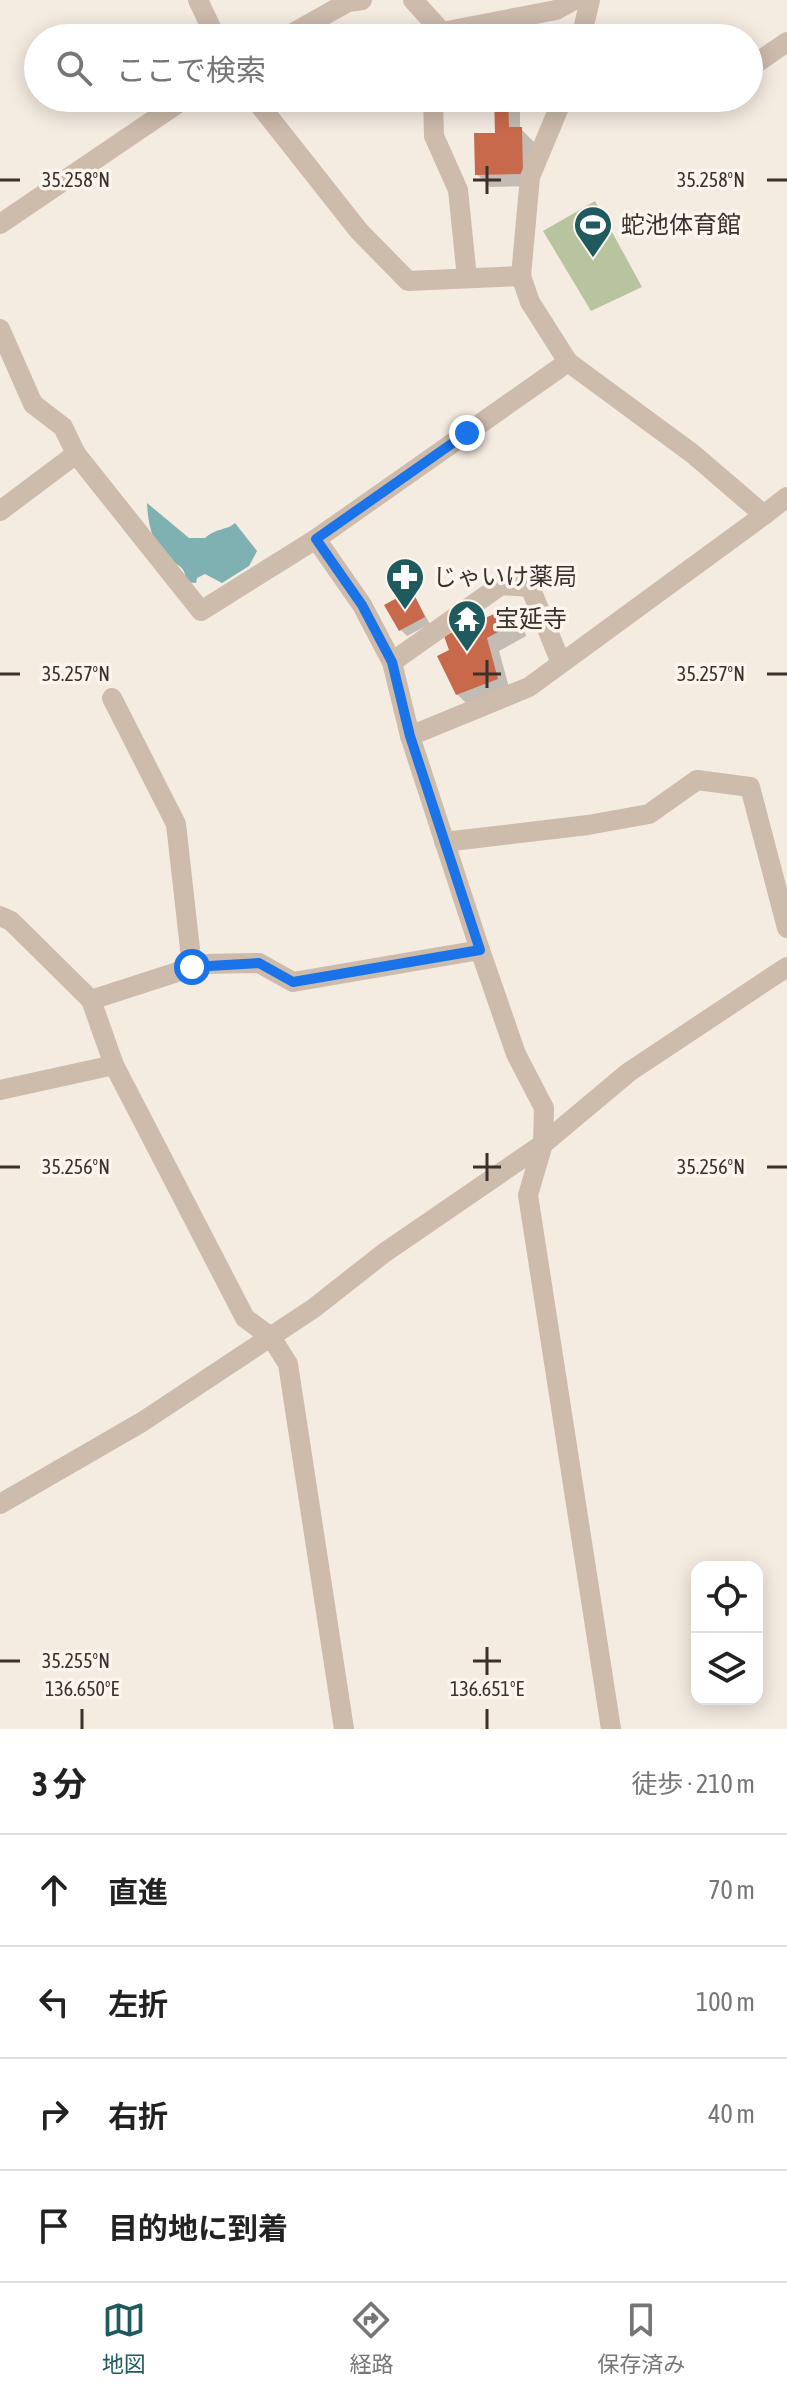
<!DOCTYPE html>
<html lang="ja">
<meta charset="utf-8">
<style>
:root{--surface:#fff;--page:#f2f2f2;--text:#222;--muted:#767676;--line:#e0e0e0;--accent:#1f5a5e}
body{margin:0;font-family:"Asap Condensed","Noto Sans JP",sans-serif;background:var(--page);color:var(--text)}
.controls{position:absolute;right:24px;bottom:24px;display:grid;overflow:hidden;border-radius:16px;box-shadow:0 4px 20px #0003}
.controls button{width:72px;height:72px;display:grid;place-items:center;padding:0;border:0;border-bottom:2px solid var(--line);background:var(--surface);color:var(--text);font:40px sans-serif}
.stop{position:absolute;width:24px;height:24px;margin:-18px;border:6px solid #1a73e8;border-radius:50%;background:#fff}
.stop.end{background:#1a73e8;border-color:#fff;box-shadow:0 2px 8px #0008}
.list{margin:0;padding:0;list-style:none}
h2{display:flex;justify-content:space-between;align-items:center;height:104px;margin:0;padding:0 32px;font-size:34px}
h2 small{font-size:26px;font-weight:400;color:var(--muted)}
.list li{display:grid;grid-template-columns:52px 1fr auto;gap:24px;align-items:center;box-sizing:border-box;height:112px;padding:0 32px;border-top:2px solid var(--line)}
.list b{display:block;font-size:30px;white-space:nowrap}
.list em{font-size:26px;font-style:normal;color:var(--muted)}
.icon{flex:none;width:44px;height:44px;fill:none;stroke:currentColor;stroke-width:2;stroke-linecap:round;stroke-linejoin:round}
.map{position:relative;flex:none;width:787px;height:1729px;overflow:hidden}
.search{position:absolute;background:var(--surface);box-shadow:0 4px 20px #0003;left:24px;right:24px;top:24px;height:88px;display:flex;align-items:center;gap:20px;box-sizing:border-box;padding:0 28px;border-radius:44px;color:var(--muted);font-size:30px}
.sheet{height:552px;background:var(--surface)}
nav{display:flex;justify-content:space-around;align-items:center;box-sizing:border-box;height:112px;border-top:2px solid var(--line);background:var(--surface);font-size:22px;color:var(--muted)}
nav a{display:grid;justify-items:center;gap:4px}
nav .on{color:var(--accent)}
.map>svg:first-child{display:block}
</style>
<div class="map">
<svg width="787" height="1729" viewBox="0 0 787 1729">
<rect width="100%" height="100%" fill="#f4ebe1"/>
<path fill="#b8c4a0" d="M595,201L642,287L591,311L543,231Z"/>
<path fill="#7fb0b2" d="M147,503L189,538H205C218,527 226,531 235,523L257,551L249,566L222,583L205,574L197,578L196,583L186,582C186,566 178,566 168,558C152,545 148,523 147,503Z"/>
<g fill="#0003">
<path d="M496,98H516L520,102V128L534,142L535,186L490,187L477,174L497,135Z"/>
<path d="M412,592L430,624L407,636L401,630Z"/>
<path d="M509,609L522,622L526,636L499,651L510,691L470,707L457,694L440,657Z"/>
</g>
<g fill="#c8694b">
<path d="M494,98H508L509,127H522L523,174L475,175L474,133H495Z"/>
<path d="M412,590L425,617L399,631L384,605Z"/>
<path d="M510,607L514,623L487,638L498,679L456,695L437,656L449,650L444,636Z"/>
</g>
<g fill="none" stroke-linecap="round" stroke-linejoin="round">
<g stroke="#cdbbac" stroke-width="20">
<path d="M198,0L216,38"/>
<path d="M413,0L442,32L556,10L574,0"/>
<path d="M284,38L348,2L362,0"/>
<path d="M581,38L590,0"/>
<path d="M749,68L787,42"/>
<path d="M254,98L359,231L408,281L521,276L530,302L568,362L693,454L764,515L787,497"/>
<path d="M433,98L434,136L458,190L467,278"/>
<path d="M646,98H657"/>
<path d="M0,224L186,98"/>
<path d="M521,276L530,177L563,98"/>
<path d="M0,329L33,404L63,427L76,454L201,611L316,539L362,605L392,662L410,736L480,950L516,1054L544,1108L543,1144L528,1195L611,1729"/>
<path d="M0,511L76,454"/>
<path d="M316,539L568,362"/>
<path d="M392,662L501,585L530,587L561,663"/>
<path d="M112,698L176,824L192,967"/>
<path d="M410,736L529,687L764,515"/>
<path d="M444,842L588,825L649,814L697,780L750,787L787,928"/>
<path d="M0,916L11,921L91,1000"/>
<path d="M0,1090L114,1065"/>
<path d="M0,1504L142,1422L314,1308L384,1253L543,1144L629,1072L787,967"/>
<path d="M344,1729L288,1364L271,1337L245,1318L114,1065L91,1000L202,964L259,963L293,982L480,950"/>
</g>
</g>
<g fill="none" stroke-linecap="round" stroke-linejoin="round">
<path stroke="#1a73e8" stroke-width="10" d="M192,967L259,963L293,982L480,950L410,736L392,662L362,605L316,539L467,433"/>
</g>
<path fill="none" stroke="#3b302b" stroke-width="3" d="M487,166V194M0,180H20M473,180H501M767,180H787M487,660V688M0,674H20M473,674H501M767,674H787M487,1153V1181M0,1167H20M473,1167H501M767,1167H787M487,1647V1675M0,1661H20M473,1661H501M82,1709V1729M487,1709V1729"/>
<defs>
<symbol id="stadium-pin" viewBox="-11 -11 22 30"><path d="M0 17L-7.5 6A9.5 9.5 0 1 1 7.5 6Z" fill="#1f5a5e" stroke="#fbf5ee"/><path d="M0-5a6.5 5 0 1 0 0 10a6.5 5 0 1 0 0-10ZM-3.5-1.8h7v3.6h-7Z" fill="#fff"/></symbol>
<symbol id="pharmacy-pin" viewBox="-11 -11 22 30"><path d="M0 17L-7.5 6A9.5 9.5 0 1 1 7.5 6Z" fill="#1f5a5e" stroke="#fbf5ee"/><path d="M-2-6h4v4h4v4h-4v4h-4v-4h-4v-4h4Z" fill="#fff"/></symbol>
<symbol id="temple-pin" viewBox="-11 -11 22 30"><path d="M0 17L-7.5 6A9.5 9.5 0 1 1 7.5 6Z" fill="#1f5a5e" stroke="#fbf5ee"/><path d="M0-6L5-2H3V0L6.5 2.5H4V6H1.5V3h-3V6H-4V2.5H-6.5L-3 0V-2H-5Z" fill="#fff"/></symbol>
</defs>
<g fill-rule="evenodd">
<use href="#stadium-pin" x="571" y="203" width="44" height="60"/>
<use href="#pharmacy-pin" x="383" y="555" width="44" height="60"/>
<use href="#temple-pin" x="445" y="597" width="44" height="60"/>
</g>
<g text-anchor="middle" stroke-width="7" stroke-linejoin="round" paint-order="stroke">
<g font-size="24" fill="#3b302b" stroke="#fbf5ee" text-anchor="start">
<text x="621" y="233">蛇池体育館</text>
<text x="433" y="585">じゃいけ薬局</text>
<text x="495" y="627">宝延寺</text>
</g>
</g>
<g font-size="20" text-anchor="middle" fill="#3b302b" stroke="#fbf5ee" stroke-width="7" stroke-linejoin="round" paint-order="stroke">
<text x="76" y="187">35.258°N</text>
<text x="711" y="187">35.258°N</text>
<text x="76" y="681">35.257°N</text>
<text x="711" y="681">35.257°N</text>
<text x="76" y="1174">35.256°N</text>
<text x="711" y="1174">35.256°N</text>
<text x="76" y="1668">35.255°N</text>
<text x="82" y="1696">136.650°E</text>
<text x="487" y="1696">136.651°E</text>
</g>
</svg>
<div class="controls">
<button><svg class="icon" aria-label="locate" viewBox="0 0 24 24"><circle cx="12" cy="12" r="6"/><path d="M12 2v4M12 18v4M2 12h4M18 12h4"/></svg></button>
<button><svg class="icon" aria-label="layers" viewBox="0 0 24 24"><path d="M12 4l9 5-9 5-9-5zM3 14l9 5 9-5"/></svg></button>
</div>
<div class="stop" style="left:192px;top:967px"></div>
<div class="stop end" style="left:467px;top:433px"></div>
<div class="search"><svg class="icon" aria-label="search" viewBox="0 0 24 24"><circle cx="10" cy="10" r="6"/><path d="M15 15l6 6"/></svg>ここで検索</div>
</div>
<section class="sheet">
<h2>3 分<small>徒歩 · 210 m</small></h2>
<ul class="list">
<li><svg class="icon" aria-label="ahead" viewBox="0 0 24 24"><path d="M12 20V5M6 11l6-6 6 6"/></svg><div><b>直進</b></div><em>70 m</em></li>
<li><svg class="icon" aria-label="left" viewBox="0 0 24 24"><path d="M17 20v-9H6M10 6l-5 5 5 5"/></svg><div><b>左折</b></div><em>100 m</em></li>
<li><svg class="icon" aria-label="right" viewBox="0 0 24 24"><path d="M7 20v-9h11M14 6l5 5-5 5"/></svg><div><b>右折</b></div><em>40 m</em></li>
<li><svg class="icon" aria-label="arrive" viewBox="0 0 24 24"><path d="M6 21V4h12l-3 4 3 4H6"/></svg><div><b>目的地に到着</b></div></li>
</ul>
</section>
<nav>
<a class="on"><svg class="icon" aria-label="map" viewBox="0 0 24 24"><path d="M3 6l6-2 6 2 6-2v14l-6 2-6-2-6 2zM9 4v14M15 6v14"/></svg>地図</a>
<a><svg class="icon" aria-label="directions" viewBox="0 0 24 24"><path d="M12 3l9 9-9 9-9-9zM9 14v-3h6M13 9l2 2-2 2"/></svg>経路</a>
<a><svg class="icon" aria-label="saved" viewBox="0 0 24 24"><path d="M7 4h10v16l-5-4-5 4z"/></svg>保存済み</a>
</nav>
